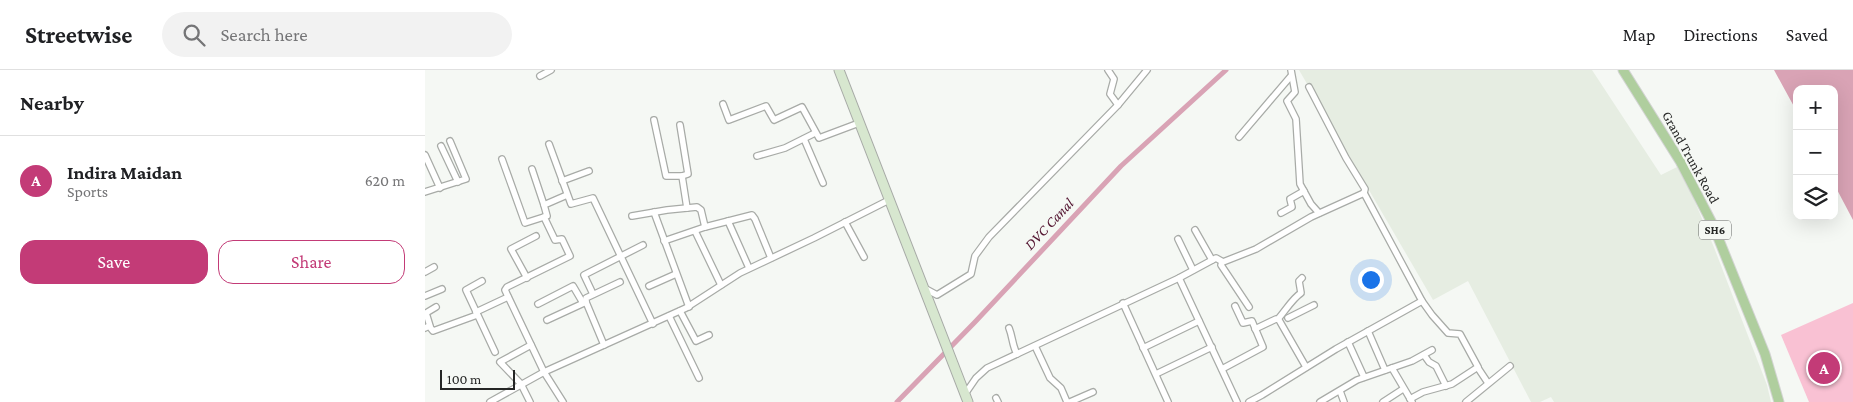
<!DOCTYPE html>
<meta charset="utf-8">
<style>
:root{--surface:#fff;--page:#f2f2f2;--text:#202124;--muted:#757577;--line:#e0e0e0;--accent:#c33b77}
body{margin:0;font-family:"Crimson Pro",serif;background:var(--page);color:var(--text)}
.controls{position:absolute;right:15px;top:15px;display:grid;overflow:hidden;border-radius:10px;box-shadow:0 5px 20px #0002}
.controls button{width:45px;height:45px;display:grid;place-items:center;padding:0;border:0;border-bottom:1px solid var(--line);background:var(--surface);color:var(--text);font:25px sans-serif}
.scale{position:absolute;left:15px;bottom:12px;width:75px;box-sizing:border-box;padding-left:5px;border:2px solid #252625;border-top:0;font-size:14px;line-height:18px;white-space:nowrap;color:#252625;-webkit-text-stroke:4px #f5f8f4;paint-order:stroke}
.you{position:absolute;left:945px;top:209px;width:18px;height:18px;margin:-12px;border:4px solid #fff;border-radius:50%;background:#1a73e8;box-shadow:0 0 0 8px #1a73e833}
.badge{display:grid;place-items:center;width:32px;height:32px;border-radius:50%;background:var(--accent);color:#fff;font-size:16px;font-weight:700}
.pin{position:absolute;translate:-50% -50%;border:2px solid #fff;box-shadow:0 1px 5px #0006}
.list{margin:0;padding:0;list-style:none}
h2{display:flex;justify-content:space-between;align-items:center;height:65px;margin:0;padding:0 20px;font-size:21px}
h2 small{font-size:16px;font-weight:400;color:var(--muted)}
.list li{display:grid;grid-template-columns:32px 1fr auto;gap:15px;align-items:center;box-sizing:border-box;height:90px;padding:0 20px;border-top:1px solid var(--line)}
.list b{display:block;font-size:19px;white-space:nowrap}
.list p{margin:0;font-size:16px;white-space:nowrap;color:var(--muted)}
.list em{font-size:16px;font-style:normal;color:var(--muted)}
.actions{display:flex;gap:10px;padding:15px 20px}
.actions a{flex:1;padding:11px 0;border:1px solid var(--accent);border-radius:15px;text-align:center;font-size:18px;color:var(--accent)}
.actions .main{background:var(--accent);color:#fff}
.icon{flex:none;width:28px;height:28px;fill:none;stroke:currentColor;stroke-width:2;stroke-linecap:round;stroke-linejoin:round}
.map{position:relative;flex:none;width:1428px;height:332px;overflow:hidden}
header{display:flex;align-items:center;gap:30px;box-sizing:border-box;height:70px;padding:0 25px;background:var(--surface);border-bottom:1px solid var(--line)}
header strong{font-size:24px}
nav{display:flex;gap:28px;margin-inline-start:auto;font-size:18px}
.search{width:350px;height:45px;background:var(--page);display:flex;align-items:center;gap:12px;box-sizing:border-box;padding:0 18px;border-radius:28px;color:var(--muted);font-size:19px}
main{display:flex}
aside{flex:1;background:var(--surface)}
.map>svg:first-child{display:block}
</style>
<header>
<strong>Streetwise</strong>
<div class="search"><svg class="icon" aria-label="search" viewBox="0 0 24 24"><circle cx="10" cy="10" r="6"/><path d="M15 15l6 6"/></svg>Search here</div>
<nav><a>Map</a><a>Directions</a><a>Saved</a></nav>
</header>
<main>
<aside>
<h2>Nearby<small></small></h2>
<ul class="list">
<li><span class="badge">A</span><div><b>Indira Maidan</b><p>Sports</p></div><em>620 m</em></li>
</ul>
<div class="actions"><a class="main">Save</a><a>Share</a></div>
</aside>
<div class="map">
<svg width="1428" height="332" viewBox="0 0 1428 332">
<rect width="100%" height="100%" fill="#f5f8f4"/>
<path fill="#e6ede2" d="M874,0H1167L1236,105L1252,97L1268,127L1290,180L1342,315L1346,332H1129L1126,327L1115,332H1106L1043,211L1008,230Z"/>
<path fill="#f9c1d3" d="M1428,233V332H1384L1356,265Z"/>
<path fill="#d9a3b5" d="M1349,0H1428V150L1409,114V19H1372V42Z"/>
<g fill="none" stroke-linecap="round" stroke-linejoin="round">
<path stroke="#d9a3b5" stroke-width="5" d="M472,332L550,252L696,96L801,0"/>
<defs>
<g id="street">
<path d="M683,0L689,9L685,24L693,35"/>
<path d="M866,0L870,22L862,31L871,49L875,114L886,134L894,143"/>
<path d="M115,6L126,0"/>
<path d="M884,17L921,88L940,119L939,123"/>
<path d="M298,34L304,50L341,36L349,50L377,37L394,68L434,53"/>
<path d="M229,50L241,106H257L262,138"/>
<path d="M255,55L263,104L257,106"/>
<path d="M814,67L866,6"/>
<path d="M379,69L398,113"/>
<path d="M124,74L146,134L168,128L228,254"/>
<path d="M16,76L33,112"/>
<path d="M0,85L15,118"/>
<path d="M332,86L360,78L390,63"/>
<path d="M77,89L100,153L122,146L119,135L142,125"/>
<path d="M107,99L119,135"/>
<path d="M137,111L164,101"/>
<path d="M0,122L41,109L25,71"/>
<path d="M229,142L264,237"/>
<path d="M856,143L867,137L865,129L879,121"/>
<path d="M207,146L242,140L272,137L276,140L280,157"/>
<path d="M119,147L130,170L137,169L145,186L82,217L80,220L119,302L138,332"/>
<path d="M303,151L324,198"/>
<path d="M420,152L439,187"/>
<path d="M770,160L787,190"/>
<path d="M270,161L296,215"/>
<path d="M753,169L768,200"/>
<path d="M239,171L280,157L327,145L330,149L346,188"/>
<path d="M797,192L796,195L824,237"/>
<path d="M0,202L9,197"/>
<path d="M102,208L86,179L111,166"/>
<path d="M754,208L812,332"/>
<path d="M57,211L41,220L70,282"/>
<path d="M224,216L251,204"/>
<path d="M499,218L512,225L546,204L550,186L564,167L693,35L722,0"/>
<path d="M168,224L159,205L218,175"/>
<path d="M0,226L17,219"/>
<path d="M161,232V228L195,212"/>
<path d="M698,233L743,332"/>
<path d="M113,234L148,216L158,233"/>
<path d="M255,241L271,271L284,265"/>
<path d="M51,242L83,227"/>
<path d="M244,246L274,308"/>
<path d="M863,248L889,235"/>
<path d="M853,249C860,241 868,228 876,223L874,211L877,208"/>
<path d="M122,250L161,232L179,275"/>
<path d="M5,256L1,243L11,237"/>
<path d="M0,258L4,256L8,261L52,245"/>
<path d="M584,258C588,268 587,275 592,284"/>
<path d="M830,259L851,249L854,250L881,297"/>
<path d="M943,261L960,300"/>
<path d="M923,272L939,307"/>
<path d="M610,276L625,308L636,318L642,332"/>
<path d="M718,278L774,251"/>
<path d="M999,285L1004,292L1011,296L1021,316"/>
<path d="M967,298L987,332"/>
<path d="M1053,298L1063,313"/>
<path d="M797,299L838,277L827,251L818,253L810,236"/>
<path d="M731,304L787,277"/>
<path d="M915,321L919,332"/>
<path d="M540,324L551,308L562,298L754,208L791,188L798,192L831,179L886,147L939,123L997,231L911,279L837,325L824,332"/>
<path d="M571,328L573,332"/>
<path d="M985,329L998,322L1027,314L1053,297L1035,264L1023,263L1007,245L997,231"/>
<path d="M65,332L119,302L261,238L315,203L389,168L464,130"/>
<path d="M105,332L96,314L75,292L106,275"/>
<path d="M645,332L668,322"/>
<path d="M895,332L932,310L987,291L1007,280"/>
<path d="M958,332L978,319"/>
<path d="M1041,332L1085,296"/>
</g>
<path id="secondary" d="M414,0L543,332"/>
<path id="primary" d="M1198,0L1255,91L1288,155L1340,284L1354,332"/>
</defs>
<use href="#street" stroke="#a8aba7" stroke-width="8"/>
<use href="#secondary" stroke="#a8aba7" stroke-width="11"/>
<use href="#primary" stroke="#d3d4d3" stroke-width="11"/>
<use href="#street" stroke="#fff" stroke-width="5.5"/>
<use href="#secondary" stroke="#d7e7cf" stroke-width="9"/>
<use href="#primary" stroke="#afce9e" stroke-width="9"/>
</g>
<g text-anchor="middle" stroke-width="4.5" stroke-linejoin="round" paint-order="stroke">
<rect fill="#f5f8f4" stroke="#636563" stroke-width="1" x="1274" y="150.5" width="32" height="19" rx="4"/>
<g font-size="12" font-weight="bold" fill="#252625">
<text x="1290" y="164">SH6</text>
</g>
<g font-size="14" fill="#252625" stroke="#f5f8f4">
<text transform="translate(1266 87) rotate(61)" y="5">Grand Trunk Road</text>
</g>
<g font-size="15" font-style="italic" fill="#52132f" stroke="#f5f8f4">
<text transform="translate(624 154) rotate(-47)" y="5">DVC Canal</text>
</g>
</g>
</svg>
<div class="controls">
<button>+</button>
<button>−</button>
<button><svg class="icon" aria-label="layers" viewBox="0 0 24 24"><path d="M12 4l9 5-9 5-9-5zM3 14l9 5 9-5"/></svg></button>
</div>
<div class="scale">100 m</div>
<div class="you"></div>
<div class="pin badge" style="left:1399px;top:298px">A</div>
</div>
</main>
